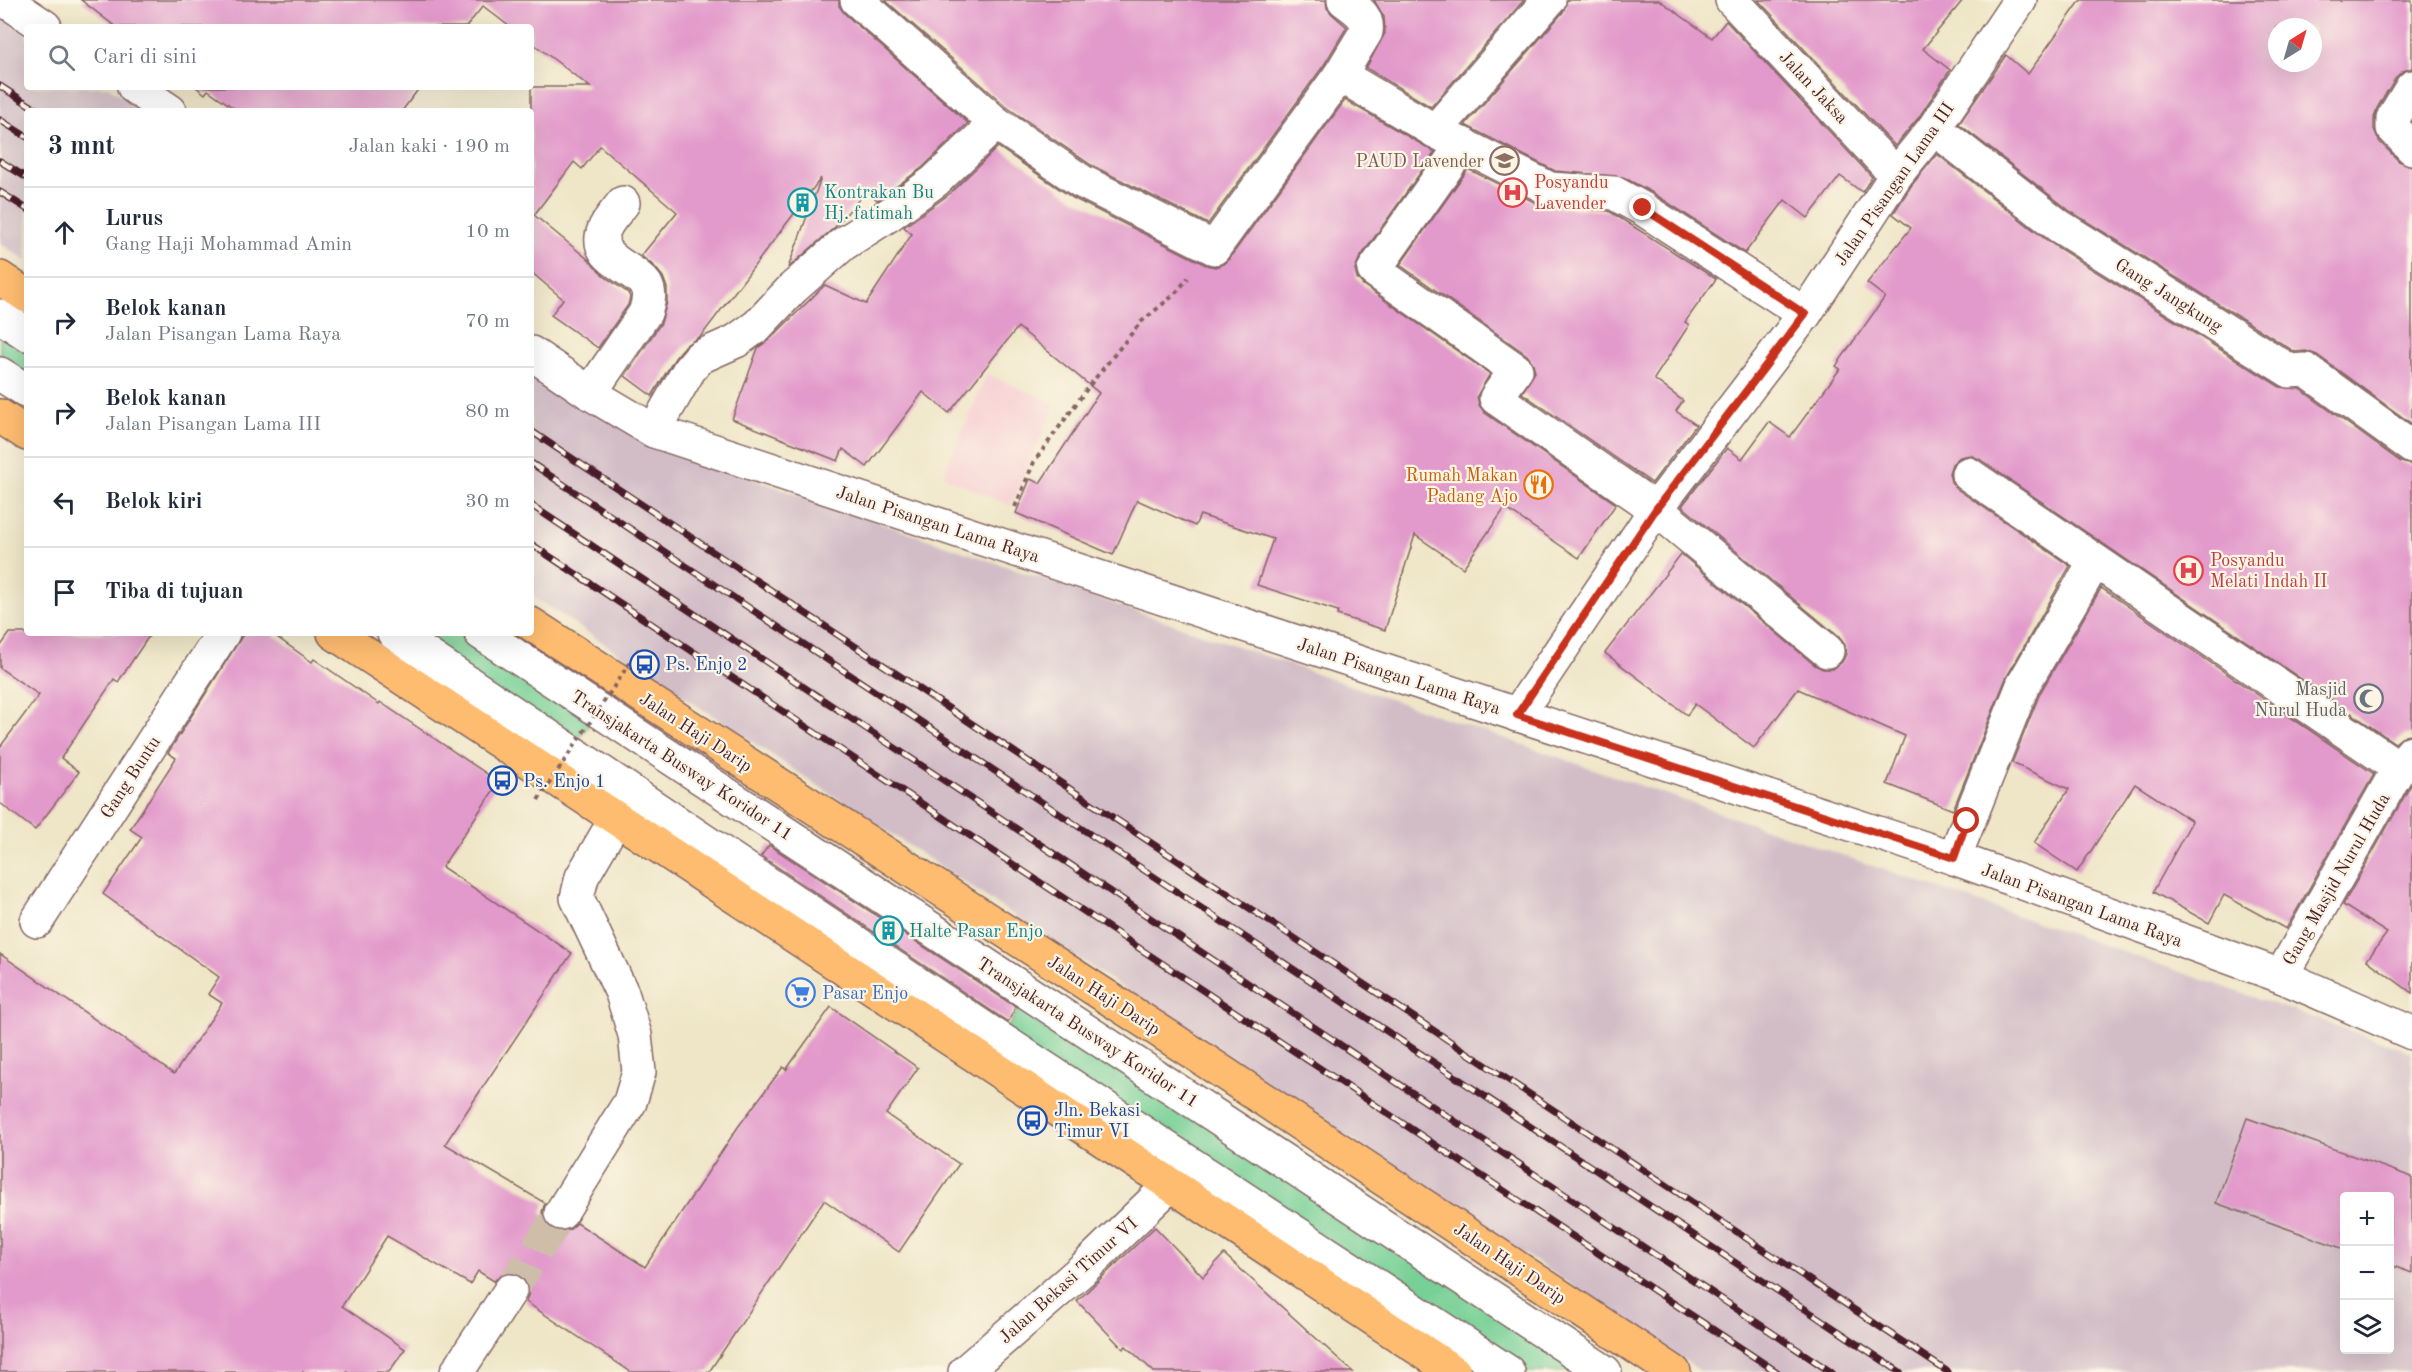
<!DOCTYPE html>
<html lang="id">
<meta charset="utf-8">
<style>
:root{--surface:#fff;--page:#f6f6f7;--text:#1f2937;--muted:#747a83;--line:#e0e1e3}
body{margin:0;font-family:"Old Standard TT",serif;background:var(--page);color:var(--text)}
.controls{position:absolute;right:18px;bottom:18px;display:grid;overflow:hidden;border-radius:6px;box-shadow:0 6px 24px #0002}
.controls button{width:54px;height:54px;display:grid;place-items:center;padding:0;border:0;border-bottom:2px solid var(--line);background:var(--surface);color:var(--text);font:30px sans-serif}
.compass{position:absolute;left:2268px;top:18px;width:54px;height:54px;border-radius:50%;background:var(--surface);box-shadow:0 6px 24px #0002;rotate:37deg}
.stop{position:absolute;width:18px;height:18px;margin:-14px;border:4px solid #c8321e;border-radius:50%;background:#fff}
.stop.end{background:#c8321e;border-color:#fff;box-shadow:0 2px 6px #0008}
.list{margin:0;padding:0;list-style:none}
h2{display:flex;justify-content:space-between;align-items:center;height:78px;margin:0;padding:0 24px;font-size:26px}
h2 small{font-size:20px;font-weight:400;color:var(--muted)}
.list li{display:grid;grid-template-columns:39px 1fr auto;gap:18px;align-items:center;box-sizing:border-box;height:90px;padding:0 24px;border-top:2px solid var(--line)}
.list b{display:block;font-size:22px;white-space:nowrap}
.list p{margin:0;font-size:20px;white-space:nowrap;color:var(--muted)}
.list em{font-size:20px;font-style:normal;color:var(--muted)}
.icon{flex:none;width:33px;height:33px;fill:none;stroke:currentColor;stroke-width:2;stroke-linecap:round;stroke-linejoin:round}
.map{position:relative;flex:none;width:2412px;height:1372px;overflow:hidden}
.search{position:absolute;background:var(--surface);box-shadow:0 6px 24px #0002;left:24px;top:24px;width:510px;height:66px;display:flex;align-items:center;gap:15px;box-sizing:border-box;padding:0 21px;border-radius:6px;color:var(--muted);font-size:22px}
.panel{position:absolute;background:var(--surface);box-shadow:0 6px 24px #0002;left:24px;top:108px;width:510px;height:528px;border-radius:6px}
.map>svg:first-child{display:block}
</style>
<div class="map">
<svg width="2412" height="1372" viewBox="0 0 2412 1372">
<rect width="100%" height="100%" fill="#fcf5e5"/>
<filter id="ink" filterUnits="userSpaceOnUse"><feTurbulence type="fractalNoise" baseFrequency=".0167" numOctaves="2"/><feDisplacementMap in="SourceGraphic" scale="12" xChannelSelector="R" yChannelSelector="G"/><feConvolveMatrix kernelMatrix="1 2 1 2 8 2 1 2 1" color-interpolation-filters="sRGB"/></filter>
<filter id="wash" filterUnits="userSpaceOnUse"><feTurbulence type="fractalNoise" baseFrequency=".008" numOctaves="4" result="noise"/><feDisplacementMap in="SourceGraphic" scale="24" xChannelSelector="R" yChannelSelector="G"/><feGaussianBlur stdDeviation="1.35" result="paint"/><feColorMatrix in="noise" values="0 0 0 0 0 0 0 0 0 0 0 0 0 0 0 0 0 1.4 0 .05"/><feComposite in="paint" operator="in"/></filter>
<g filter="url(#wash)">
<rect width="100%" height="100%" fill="#efe6c8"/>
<path fill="#f7cfd3" d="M987,374L1055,404L1011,506L943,476Z"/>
<g fill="#d2bdc7" fill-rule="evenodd">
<path d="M0,16L27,34V87H108L144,111H27V261L0,243Z"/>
<path d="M531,366L646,442L2412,1052V1372H1702L531,595ZM2344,1196H2390V1350H2344Z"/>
</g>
<g fill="#77d096" stroke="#607860" stroke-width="1.5">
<path d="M0,316L27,334V391L0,374Z"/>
<path d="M394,633H481L601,711L569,749Z"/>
<path d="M1027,996L1603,1372H1508L1003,1035Z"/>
</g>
<g id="blocks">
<g fill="#e299cb" fill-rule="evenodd">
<path d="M81,0H839V6L845,14L968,123L923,167L879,199L877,200L867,190L835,227L788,268L821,178L702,335L686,345L675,358L652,396L625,376L661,323L667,302V288L663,277L654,266L641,256L677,212L600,146L582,169L574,162L534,215L589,260L604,276L628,293L630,297L628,305L598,348L551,315L563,299L531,272V87H590L531,42V27H510L483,6L466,27H116Z"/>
<path d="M885,0H1326L1327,8L1332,14L1347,27L1324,65L1208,224L1091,165L1008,108Z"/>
<path d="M1374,0H1524L1431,107L1366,68L1385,33L1384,17Z"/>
<path d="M1567,0H1659L1712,38L1726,21L1872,177L1862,192L1840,176L1808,218L1785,200L1745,253L1653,193L1623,177L1555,171L1465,125L1563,12Z"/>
<path d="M1758,0H1963L1923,49L1950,70L1919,117L1895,146Z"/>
<path d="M2081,0H2412V68L2403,71L2396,77L2377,108L2374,118V129L2379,141L2399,161L2412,166V424L2317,355L2306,351L2295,352L2070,211L1959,124L2006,55L2028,74ZM2277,27H2313V63H2277Z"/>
<path d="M196,87H420L402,111H238L208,90L205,94Z"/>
<path d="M1345,100L1435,152L1359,259L1355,269L1357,278L1363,285L1490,374L1477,396L1479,405L1485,413L1616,504L1579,558L1505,508L1463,568L1415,535L1385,630L1337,615L1338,611L1257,585L1273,539L1200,515L1195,526L1137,500L1113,555L1016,513L1030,479L1040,483L1099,393L1018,327L949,413L923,392L867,467L843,449L838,461L732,419L758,348L770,339L825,285L866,304L912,234L904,227L948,195L998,147L1073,198L1206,265L1215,267L1223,264L1229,259Z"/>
<path d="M1937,154L2049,242L2280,387L2300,389L2401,462L2412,465V734L2405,735L2395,743L1979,459L1970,455L1960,457L1952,464L1949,473L1951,482L1957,489L2070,566L2006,678L1953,810L1887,784L1905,736L1798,689L1754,748L1695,704L1687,715L1605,653L1681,554L1815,665L1823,669H1833L1842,662L1846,654L1845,645L1839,637L1682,506L1727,448L1742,459L1769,422L1790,437L1840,369L1836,366L1885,297L1867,283L1911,228L1893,214L1911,186Z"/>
<path d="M1468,169L1542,206L1609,211L1716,279L1685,322L1689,325L1654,379L1683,401L1676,411L1696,425L1652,483L1522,393L1535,372L1533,363L1527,355L1400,265Z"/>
<path d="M2101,588L2374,774L2286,929L2224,895L2209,923L2153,892L2192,821L2135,784L2077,872L2034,843L2069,789L2012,763L2040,693Z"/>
<path d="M10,633H151L118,682L114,679L61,758L79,772L35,830L0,803V747L39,695L0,668V647Z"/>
<path d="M244,633H271L312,662L314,659L379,704L380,702L499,782L442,867L572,953L445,1144L545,1203L542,1212L544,1221L552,1229L560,1232L569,1230L577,1223L645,1267L738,1127L783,1067L786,1070L831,1007L918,1068L886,1114L959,1164L899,1252L824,1200L709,1372H631L526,1302L529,1293L527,1283L520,1275L512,1272L502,1274L494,1281L478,1271L470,1284L387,1236L342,1306L405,1349L389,1372H0V954L174,1074L222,1003L208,994L219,977L103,894L142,837L130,829L176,758L168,753Z"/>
<path d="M2412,783V993L2367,960L2387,933L2343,905Z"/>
<path d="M769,845L1016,1007L1008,1022L761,856Z"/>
<path d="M2247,1118L2412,1177V1273L2390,1265V1197H2344V1249L2216,1203Z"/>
<path d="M1155,1227L1203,1277L1224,1254L1353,1372H1154L1126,1346L1123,1349L1077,1301Z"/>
</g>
</g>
</g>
<g filter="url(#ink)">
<use href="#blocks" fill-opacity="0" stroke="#846562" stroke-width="1.5"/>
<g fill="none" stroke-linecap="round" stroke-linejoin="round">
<path stroke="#cebea9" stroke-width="33" stroke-dasharray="33 16" stroke-linecap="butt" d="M510,1291L561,1213"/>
<defs>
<g id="minor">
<path d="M5,0L45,27"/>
<path d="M857,0L996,123L1081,181L1214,248L1340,75L1366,32C1369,15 1355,9 1344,0"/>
<path d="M1732,0L1896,175"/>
<path d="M1340,75L1435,131L1550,189L1614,193L1643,209L1805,314"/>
<path d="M134,87L170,111"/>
<path d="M2412,87L2393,118V128L2412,148"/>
<path d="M1934,128L2059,226L2290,371L2306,370L2412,447"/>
<path d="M1435,131L1549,0"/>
<path d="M1463,144L1374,270L1516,370L1496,398L1656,509L1827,651"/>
<path d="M0,316L27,334"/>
<path d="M531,353L590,393L654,431L1954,858L2281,976L2412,1033"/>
<path d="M0,374L27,391"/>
<path d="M590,393L645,313C648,304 651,294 646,285C634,267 592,259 604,230C607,221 617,211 623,203"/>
<path d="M654,431L689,370L700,357L736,341L757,326L793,288L843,244L890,214L935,181L996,123"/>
<path d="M1968,474L2399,768"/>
<path d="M394,633L991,1033L1508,1372"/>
<path d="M481,633L1605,1372"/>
<path d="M1517,715L1656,509L1805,314L1896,175L1934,128L2020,0"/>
<path d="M1954,858L2023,685L2095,561"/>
<path d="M37,921L223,633"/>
<path d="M2281,976L2399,768L2412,752"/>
<path d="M561,1213L630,1102L639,1072L635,1035L622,993L577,898L582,877L617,817"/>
<path d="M457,1372L510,1291"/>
<path d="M965,1372L1082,1270L1169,1186"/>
</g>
<g id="major">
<path d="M0,278L27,296"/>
<path d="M0,416L27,434"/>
<path d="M531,624L1195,1054L1674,1372"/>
<path d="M334,633C709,877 1080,1128 1454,1372"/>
</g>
</defs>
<use href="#minor" stroke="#846562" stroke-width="36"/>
<use href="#major" stroke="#846562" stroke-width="36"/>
<path stroke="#846562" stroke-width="4" stroke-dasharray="4.5 4.5" stroke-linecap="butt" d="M1015,507L1034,462L1089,386L1141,322L1175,294L1188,278"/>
<use href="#minor" stroke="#fff" stroke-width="33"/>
<use href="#major" stroke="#fdbc6f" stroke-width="33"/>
<defs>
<g id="rail">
<path d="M0,86L39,111"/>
<path d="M0,120L27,137"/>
<path d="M0,161L27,178"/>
<path d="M0,192L27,209"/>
<path d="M531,431L1948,1372"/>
<path d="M531,463L1900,1372"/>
<path d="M531,505L1831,1372"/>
<path d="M531,544L1777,1372"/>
</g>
</defs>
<use href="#rail" stroke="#4a1f2b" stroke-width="7"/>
<use href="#rail" stroke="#fcf5e5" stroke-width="4.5" stroke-dasharray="14" stroke-linecap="butt"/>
<path stroke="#846562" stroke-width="4" stroke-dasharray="4.5 4.5" stroke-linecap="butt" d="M538,800L639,649"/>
</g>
</g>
<g fill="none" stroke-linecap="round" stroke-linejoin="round" filter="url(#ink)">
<path stroke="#c8321e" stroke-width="8" d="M1643,208L1805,314L1656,509L1517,715L1954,858L1967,821"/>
</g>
<defs>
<symbol id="school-ring" viewBox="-11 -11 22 22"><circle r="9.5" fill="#fcf5e5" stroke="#8d6e63" stroke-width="1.5"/><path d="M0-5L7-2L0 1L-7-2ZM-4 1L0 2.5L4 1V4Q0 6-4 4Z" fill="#8d6e63"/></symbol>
<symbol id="hospital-ring" viewBox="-11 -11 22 22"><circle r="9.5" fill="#fcf5e5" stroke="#e0444e" stroke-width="1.5"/><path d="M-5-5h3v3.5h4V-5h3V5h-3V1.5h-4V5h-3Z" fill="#e0444e"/></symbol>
<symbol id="building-ring" viewBox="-11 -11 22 22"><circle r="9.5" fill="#fcf5e5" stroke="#0f9aa8" stroke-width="1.5"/><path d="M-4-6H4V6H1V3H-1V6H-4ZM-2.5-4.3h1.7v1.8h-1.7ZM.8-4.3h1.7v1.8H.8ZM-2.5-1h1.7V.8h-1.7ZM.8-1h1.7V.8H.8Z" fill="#0f9aa8"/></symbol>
<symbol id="restaurant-ring" viewBox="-11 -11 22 22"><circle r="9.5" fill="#fcf5e5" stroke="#e8710a" stroke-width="1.5"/><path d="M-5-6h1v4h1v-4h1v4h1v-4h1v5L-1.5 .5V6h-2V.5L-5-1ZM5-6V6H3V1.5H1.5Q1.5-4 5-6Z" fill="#e8710a"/></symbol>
<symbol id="bus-ring" viewBox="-11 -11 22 22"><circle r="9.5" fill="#fcf5e5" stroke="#1a4fb4" stroke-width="1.5"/><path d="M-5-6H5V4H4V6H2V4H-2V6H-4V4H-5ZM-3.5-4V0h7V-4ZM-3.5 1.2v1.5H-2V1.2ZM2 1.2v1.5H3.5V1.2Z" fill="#1a4fb4"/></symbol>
<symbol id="mosque-ring" viewBox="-11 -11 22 22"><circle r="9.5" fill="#fcf5e5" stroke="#6b7280" stroke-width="1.5"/><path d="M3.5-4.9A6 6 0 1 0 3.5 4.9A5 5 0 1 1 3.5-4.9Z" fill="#6b7280"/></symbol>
<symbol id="supermarket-ring" viewBox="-11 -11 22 22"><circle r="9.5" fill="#fcf5e5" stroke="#3f7fe0" stroke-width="1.5"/><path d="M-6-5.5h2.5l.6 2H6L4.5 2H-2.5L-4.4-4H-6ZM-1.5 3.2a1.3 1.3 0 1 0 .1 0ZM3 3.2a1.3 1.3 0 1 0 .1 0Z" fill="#3f7fe0"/></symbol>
</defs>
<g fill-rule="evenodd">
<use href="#school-ring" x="1488" y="144" width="33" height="33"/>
<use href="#hospital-ring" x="1496" y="176" width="33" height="33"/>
<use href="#building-ring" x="786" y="186" width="33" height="33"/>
<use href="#restaurant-ring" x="1522" y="468" width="33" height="33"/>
<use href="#hospital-ring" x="2172" y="554" width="33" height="33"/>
<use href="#bus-ring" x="628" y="648" width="33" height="33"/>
<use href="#mosque-ring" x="2352" y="682" width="33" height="33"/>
<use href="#bus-ring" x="486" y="764" width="33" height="33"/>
<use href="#building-ring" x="872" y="914" width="33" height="33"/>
<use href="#supermarket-ring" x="784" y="976" width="33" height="33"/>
<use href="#bus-ring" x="1016" y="1104" width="33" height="33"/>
</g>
<g text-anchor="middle" stroke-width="4.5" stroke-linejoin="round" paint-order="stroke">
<g font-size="18" fill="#4a1f2b" stroke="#fcf5e5">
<text transform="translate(1814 87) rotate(47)" y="6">Jalan Jaksa</text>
<text transform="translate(1894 184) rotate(-55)" y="6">Jalan Pisangan Lama III</text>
<text transform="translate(2169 295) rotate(32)" y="6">Gang Jangkung</text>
<text transform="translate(938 524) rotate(18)" y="6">Jalan Pisangan Lama Raya</text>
<text transform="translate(1399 676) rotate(18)" y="6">Jalan Pisangan Lama Raya</text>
<text transform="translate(696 732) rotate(33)" y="6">Jalan Haji Darip</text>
<text transform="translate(682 765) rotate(33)" y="6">Transjakarta Busway Koridor 11</text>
<text transform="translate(130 777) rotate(-57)" y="6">Gang Buntu</text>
<text transform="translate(2336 879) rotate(-60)" y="6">Gang Masjid Nurul Huda</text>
<text transform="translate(2082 905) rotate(20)" y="6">Jalan Pisangan Lama Raya</text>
<text transform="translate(1104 995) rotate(33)" y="6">Jalan Haji Darip</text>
<text transform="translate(1088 1032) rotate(33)" y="6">Transjakarta Busway Koridor 11</text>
<text transform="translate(1510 1263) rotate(34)" y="6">Jalan Haji Darip</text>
<text transform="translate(1068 1280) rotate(-42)" y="6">Jalan Bekasi Timur VI</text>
</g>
<g font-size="18" fill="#785e54" stroke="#fcf5e5" text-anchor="end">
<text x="1484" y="167">PAUD Lavender</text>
</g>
<g font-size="18" fill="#be3a42" stroke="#fcf5e5" text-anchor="start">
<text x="1534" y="188">Posyandu<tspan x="1534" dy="21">Lavender</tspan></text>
<text x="2210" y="566">Posyandu<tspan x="2210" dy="21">Melati Indah II</tspan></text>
</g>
<g font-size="18" fill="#0d838f" stroke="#fcf5e5" text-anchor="start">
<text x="824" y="198">Kontrakan Bu<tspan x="824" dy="21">Hj. fatimah</tspan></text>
<text x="909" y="937">Halte Pasar Enjo</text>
</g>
<g font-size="18" fill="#c56008" stroke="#fcf5e5" text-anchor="end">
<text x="1518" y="481">Rumah Makan<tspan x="1518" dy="21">Padang Ajo</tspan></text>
</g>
<g font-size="18" fill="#164399" stroke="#fcf5e5" text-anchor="start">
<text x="665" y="670">Ps. Enjo 2</text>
<text x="523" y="787">Ps. Enjo 1</text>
<text x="1054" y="1116">Jln. Bekasi<tspan x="1054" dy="21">Timur VI</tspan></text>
</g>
<g font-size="18" fill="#5b616d" stroke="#fcf5e5" text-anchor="end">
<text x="2347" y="695">Masjid<tspan x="2347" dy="21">Nurul Huda</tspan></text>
</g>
<g font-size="18" fill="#366cbe" stroke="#fcf5e5" text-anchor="start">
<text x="822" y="999">Pasar Enjo</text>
</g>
</g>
</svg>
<div class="controls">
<button>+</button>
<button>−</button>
<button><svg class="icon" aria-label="layers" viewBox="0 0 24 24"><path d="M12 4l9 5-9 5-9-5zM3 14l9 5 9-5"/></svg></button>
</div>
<svg class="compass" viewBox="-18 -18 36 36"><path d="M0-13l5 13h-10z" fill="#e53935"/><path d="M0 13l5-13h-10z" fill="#747a83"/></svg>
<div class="stop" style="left:1967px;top:821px"></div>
<div class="stop end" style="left:1643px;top:208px"></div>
<div class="search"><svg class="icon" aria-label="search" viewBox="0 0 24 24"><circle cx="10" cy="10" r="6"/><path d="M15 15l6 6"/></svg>Cari di sini</div>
<section class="panel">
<h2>3 mnt<small>Jalan kaki · 190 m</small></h2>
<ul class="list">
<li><svg class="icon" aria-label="ahead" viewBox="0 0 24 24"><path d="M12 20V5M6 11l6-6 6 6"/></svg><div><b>Lurus</b><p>Gang Haji Mohammad Amin</p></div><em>10 m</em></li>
<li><svg class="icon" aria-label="right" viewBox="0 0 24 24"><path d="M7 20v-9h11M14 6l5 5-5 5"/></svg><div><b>Belok kanan</b><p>Jalan Pisangan Lama Raya</p></div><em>70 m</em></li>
<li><svg class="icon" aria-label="right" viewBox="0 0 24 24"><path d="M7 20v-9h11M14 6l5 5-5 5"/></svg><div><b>Belok kanan</b><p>Jalan Pisangan Lama III</p></div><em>80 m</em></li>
<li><svg class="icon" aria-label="left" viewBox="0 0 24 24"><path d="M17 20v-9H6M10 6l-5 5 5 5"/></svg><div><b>Belok kiri</b></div><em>30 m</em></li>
<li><svg class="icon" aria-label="arrive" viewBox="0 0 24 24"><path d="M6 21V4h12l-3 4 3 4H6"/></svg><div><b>Tiba di tujuan</b></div></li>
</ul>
</section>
</div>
